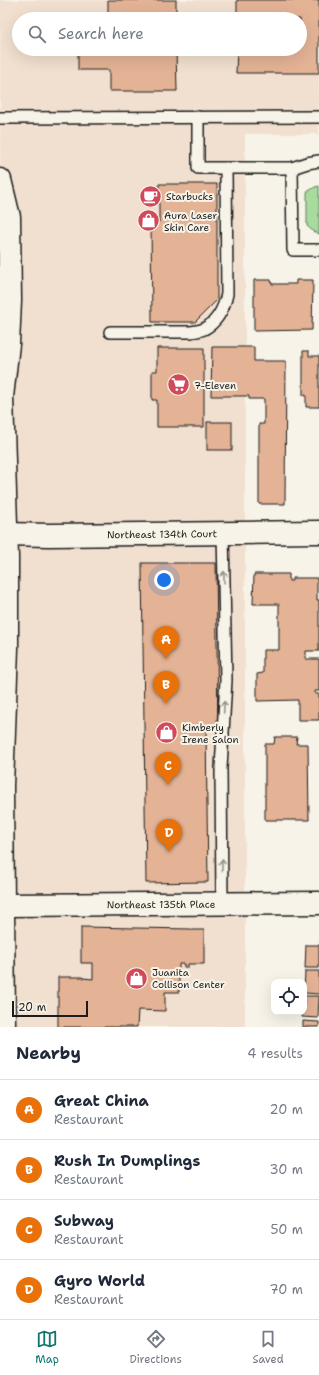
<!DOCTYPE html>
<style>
:root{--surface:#fff;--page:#f6f6f7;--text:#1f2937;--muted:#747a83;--line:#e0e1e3;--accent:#0f766e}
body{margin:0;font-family:"Shantell Sans",sans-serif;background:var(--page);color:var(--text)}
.controls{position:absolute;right:12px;bottom:12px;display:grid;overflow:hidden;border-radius:8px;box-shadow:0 4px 16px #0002}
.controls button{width:36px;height:36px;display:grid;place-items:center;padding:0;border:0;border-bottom:1px solid var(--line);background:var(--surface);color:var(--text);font:20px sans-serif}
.scale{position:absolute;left:12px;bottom:10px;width:76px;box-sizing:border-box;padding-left:4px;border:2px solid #1c1c1c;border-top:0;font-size:11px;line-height:14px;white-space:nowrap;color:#1c1c1c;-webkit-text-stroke:3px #f7f3e8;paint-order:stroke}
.you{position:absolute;left:164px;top:580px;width:14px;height:14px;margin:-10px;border:3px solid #fff;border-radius:50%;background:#1a73e8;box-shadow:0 0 0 6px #1a73e833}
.badge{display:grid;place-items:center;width:26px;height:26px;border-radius:50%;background:var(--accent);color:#fff;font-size:13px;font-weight:700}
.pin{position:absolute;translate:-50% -33px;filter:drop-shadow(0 1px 2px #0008)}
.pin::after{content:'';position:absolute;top:21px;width:14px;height:12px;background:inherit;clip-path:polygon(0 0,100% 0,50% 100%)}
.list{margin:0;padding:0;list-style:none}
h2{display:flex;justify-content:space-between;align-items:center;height:52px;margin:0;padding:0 16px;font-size:17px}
h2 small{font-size:13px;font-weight:400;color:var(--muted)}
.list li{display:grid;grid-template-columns:26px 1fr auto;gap:12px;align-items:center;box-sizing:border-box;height:60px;padding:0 16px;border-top:1px solid var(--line)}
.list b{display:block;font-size:15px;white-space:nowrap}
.list p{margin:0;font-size:13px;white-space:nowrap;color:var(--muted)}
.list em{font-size:13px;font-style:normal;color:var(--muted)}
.icon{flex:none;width:22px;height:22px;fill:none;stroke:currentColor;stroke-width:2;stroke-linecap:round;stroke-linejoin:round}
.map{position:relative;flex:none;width:319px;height:1027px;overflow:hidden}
.search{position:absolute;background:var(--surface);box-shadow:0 4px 16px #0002;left:12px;right:12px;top:12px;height:44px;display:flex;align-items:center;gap:10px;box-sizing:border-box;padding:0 14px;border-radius:22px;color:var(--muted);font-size:15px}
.sheet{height:292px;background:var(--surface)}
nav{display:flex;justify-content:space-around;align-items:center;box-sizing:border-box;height:56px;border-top:1px solid var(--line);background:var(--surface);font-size:11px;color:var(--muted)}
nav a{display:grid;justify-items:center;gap:2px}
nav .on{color:var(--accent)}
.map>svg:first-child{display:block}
</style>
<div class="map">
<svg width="319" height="1027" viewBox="0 0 319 1027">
<rect width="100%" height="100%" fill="#f7f3e8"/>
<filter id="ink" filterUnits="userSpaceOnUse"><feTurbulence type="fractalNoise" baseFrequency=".025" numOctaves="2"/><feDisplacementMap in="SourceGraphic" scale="8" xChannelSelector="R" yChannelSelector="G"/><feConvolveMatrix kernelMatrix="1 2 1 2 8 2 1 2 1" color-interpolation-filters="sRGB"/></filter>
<g filter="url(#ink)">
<path fill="#f1e0cf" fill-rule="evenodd" d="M0,0H319V134H245V1027H0ZM19,19H300V49H19Z"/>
<path fill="#a8dc9e" stroke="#627c5d" d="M319,186V234L314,232L307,226V192L315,187Z"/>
<g fill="#e4b396" stroke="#1c1c1c">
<rect x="108" y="0" width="68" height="19"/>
<path d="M237,0H319V73H236L237,49H300V19H237Z"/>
<path d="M78,49H176L177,91H109V70H78Z"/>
<path d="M159,184H217V300L195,322H152L151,222H159Z"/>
<path d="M254,280H271L272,284H296V280H313L312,330L254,331Z"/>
<path d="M212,347H254V361H286L285,504H259V424H264V399H249V396H211Z"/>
<path d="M157,348H204V427H157V400H152V371H157Z"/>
<path d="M303,351H309V356H319V407H306V395H303Z"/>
<rect x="207" y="422" width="25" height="28"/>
<path d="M142,563H216L218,729H206L208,882L146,883Z"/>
<path d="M254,574H289V581H292V578H317V600H319V651H306V659H319V691H315V694H319V720H298V700L257,701V674L263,673V650H279V604H253Z"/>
<path d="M275,737H297L296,744H308L309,820H265V744H274Z"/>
<path d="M81,927L191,929V930H204V964H188V967H184V964H179V992H165V1011L138,1010L137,1027H58V977H83V978L93,979V963H81Z"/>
<path d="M306,945H319V968H305Z"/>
<path d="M305,971H319V994L304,993Z"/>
<path d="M304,996H319L318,1018L302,1017L303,1012H304Z"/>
<path d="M303,1021L319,1022V1027H303Z"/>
</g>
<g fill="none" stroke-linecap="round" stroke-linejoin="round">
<defs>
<g id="lane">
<path d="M198,117V168H292L307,163L319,161"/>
<path d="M0,118L319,117"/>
<path d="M292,168L293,250H319"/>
<path d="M110,332H191C195,331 200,331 204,329C217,322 224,308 227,294L226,168"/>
<path d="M222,904L221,768L226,680L223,533"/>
</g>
<g id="street">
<path id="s1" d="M6,534L49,535L319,532"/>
<path id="s2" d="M3,905L319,903"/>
</g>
<path id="secondary" d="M0,180L9,217L10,301L8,344L2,397L7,557V648L2,786L4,1027"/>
</defs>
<use href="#lane" stroke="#1c1c1c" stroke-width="14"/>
<use href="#street" stroke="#1c1c1c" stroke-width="25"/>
<use href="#secondary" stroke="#1c1c1c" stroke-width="25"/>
<use href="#lane" stroke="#f7f3e8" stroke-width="11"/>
<use href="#street" stroke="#f7f3e8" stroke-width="22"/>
<use href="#secondary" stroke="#f7f3e8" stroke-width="22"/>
</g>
<defs><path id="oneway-shaft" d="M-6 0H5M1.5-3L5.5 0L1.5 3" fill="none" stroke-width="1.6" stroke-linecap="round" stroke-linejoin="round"/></defs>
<g stroke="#94928c">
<use href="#oneway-shaft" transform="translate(224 577) rotate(-91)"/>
<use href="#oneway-shaft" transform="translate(224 707) rotate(-87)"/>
<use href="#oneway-shaft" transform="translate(222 865) rotate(-90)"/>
</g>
</g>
<defs>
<symbol id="cafe-disc" viewBox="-11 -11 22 22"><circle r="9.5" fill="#d1495b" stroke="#f7f3e8"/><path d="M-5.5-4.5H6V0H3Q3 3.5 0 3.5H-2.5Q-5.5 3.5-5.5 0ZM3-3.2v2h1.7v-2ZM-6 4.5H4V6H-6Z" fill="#fff"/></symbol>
<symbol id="shop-disc" viewBox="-11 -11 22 22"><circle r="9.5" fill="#d1495b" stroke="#f7f3e8"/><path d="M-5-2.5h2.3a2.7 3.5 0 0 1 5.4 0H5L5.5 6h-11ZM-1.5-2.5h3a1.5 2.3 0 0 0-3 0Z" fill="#fff"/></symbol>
<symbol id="supermarket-disc" viewBox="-11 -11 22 22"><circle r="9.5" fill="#d1495b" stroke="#f7f3e8"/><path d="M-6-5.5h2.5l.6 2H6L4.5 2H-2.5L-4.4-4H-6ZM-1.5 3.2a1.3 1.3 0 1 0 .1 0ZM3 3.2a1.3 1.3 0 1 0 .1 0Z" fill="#fff"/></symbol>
</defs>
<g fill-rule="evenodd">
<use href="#cafe-disc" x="138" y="184" width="25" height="25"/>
<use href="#shop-disc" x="136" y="208" width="25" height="25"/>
<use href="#supermarket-disc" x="166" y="372" width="25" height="25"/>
<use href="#shop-disc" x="154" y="720" width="25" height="25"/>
<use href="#shop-disc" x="124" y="966" width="25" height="25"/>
</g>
<g text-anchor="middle" stroke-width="4" stroke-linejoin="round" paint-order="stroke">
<g font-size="10" fill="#1c1c1c" stroke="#f7f3e8" text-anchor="start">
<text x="166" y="200">Starbucks</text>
<text x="164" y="219">Aura Laser<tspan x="164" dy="12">Skin Care</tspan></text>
<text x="194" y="389">7-Eleven</text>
<text x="182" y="731">Kimberly<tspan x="182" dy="12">Irene Salon</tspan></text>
<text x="152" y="976">Juanita<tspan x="152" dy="12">Collison Center</tspan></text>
</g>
<g font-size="10" fill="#1c1c1c" stroke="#f7f3e8">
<text dy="4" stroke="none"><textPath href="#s1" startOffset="156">Northeast 134th Court</textPath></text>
<text dy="4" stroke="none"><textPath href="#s2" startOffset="158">Northeast 135th Place</textPath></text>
</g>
</g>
</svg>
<div class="controls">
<button><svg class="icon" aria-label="locate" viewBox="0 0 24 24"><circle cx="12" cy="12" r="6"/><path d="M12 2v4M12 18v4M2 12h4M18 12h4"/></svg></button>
</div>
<div class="scale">20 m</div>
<div class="you"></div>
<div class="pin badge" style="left:166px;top:659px;background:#e8710a">A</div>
<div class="pin badge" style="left:166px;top:704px;background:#e8710a">B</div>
<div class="pin badge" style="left:168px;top:785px;background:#e8710a">C</div>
<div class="pin badge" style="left:169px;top:852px;background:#e8710a">D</div>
<div class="search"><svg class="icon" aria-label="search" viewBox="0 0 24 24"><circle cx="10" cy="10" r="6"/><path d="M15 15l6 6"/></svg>Search here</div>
</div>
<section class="sheet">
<h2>Nearby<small>4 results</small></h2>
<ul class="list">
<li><span class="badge" style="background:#e8710a">A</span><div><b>Great China</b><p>Restaurant</p></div><em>20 m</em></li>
<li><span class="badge" style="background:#e8710a">B</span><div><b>Rush In Dumplings</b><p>Restaurant</p></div><em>30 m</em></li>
<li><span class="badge" style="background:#e8710a">C</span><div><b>Subway</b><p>Restaurant</p></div><em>50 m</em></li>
<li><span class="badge" style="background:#e8710a">D</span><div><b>Gyro World</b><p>Restaurant</p></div><em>70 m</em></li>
</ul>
</section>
<nav>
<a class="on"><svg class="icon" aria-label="map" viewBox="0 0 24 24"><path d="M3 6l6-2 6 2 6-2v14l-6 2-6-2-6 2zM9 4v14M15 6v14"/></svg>Map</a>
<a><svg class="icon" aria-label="directions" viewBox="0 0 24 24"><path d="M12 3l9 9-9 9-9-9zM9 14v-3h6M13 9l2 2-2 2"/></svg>Directions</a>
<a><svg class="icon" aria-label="saved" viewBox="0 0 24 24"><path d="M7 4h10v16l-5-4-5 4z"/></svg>Saved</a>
</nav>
